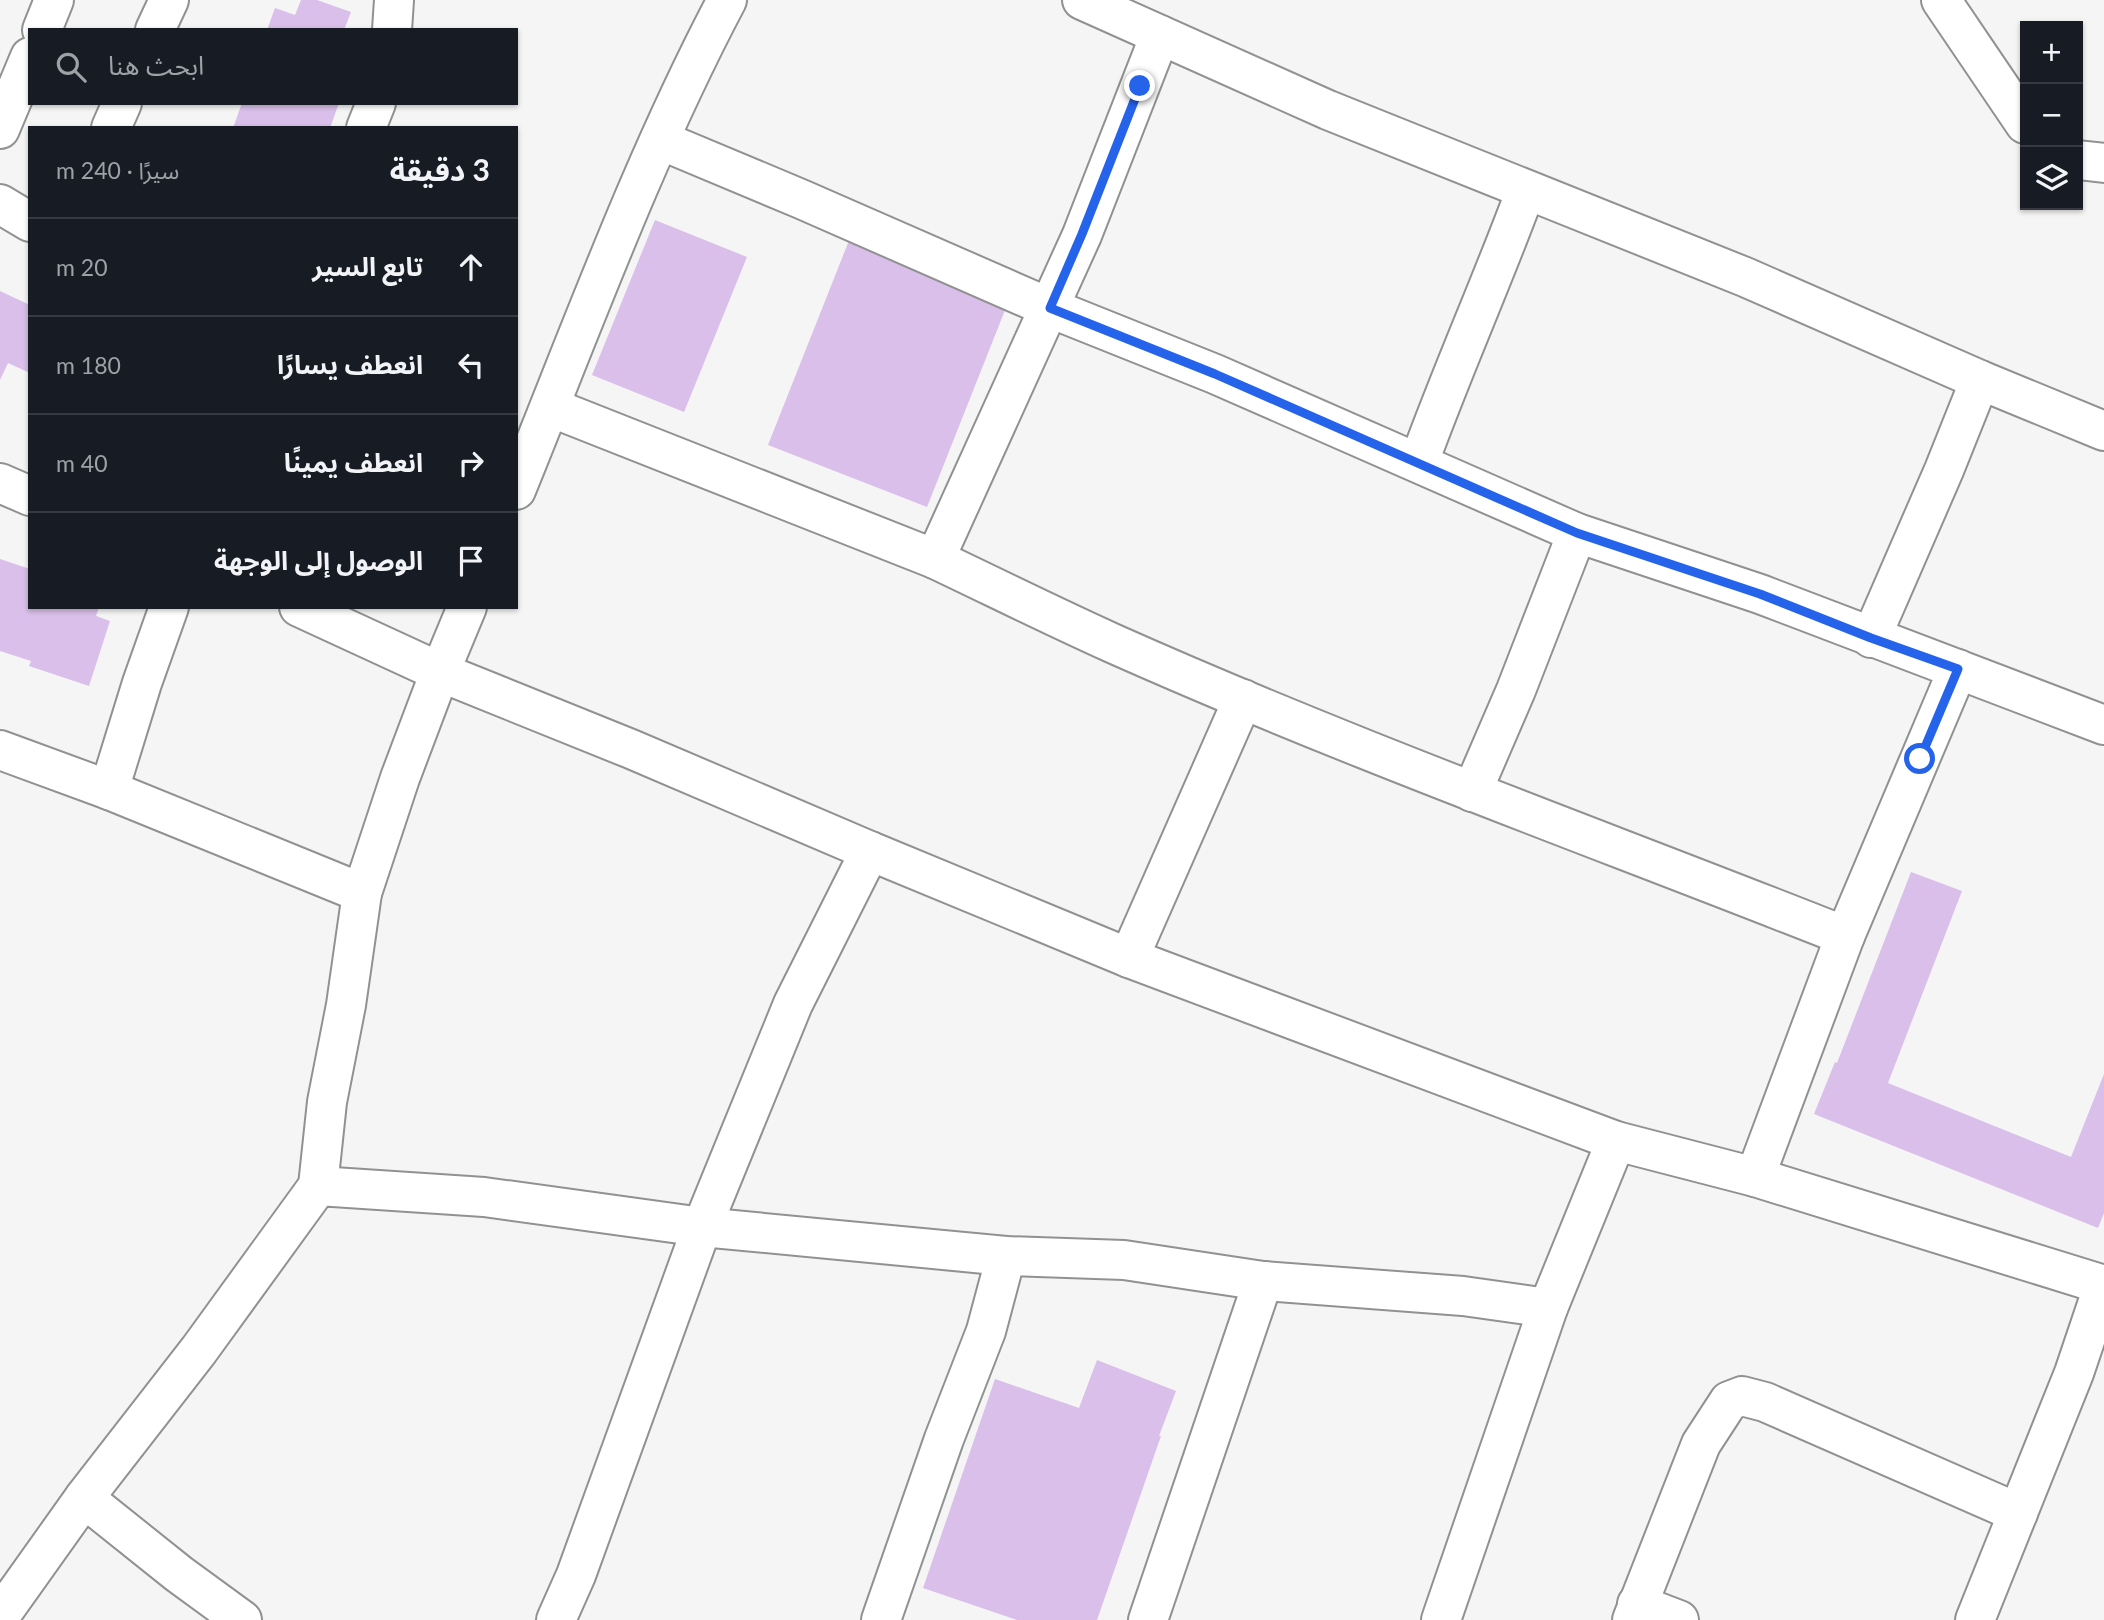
<!DOCTYPE html>
<html lang="ar">
<meta charset="utf-8">
<style>
:root{--surface:#171b24;--page:#20242c;--text:#f1f3f6;--muted:#9ea1a6;--line:#363941}
body{margin:0;font-family:Lato,"Noto Sans Arabic",sans-serif;background:var(--page);color:var(--text);direction:rtl}
.controls{position:absolute;right:21px;top:21px;display:grid;overflow:hidden;border-radius:0px;box-shadow:0 2px 5px #0004}
.controls button{width:63px;height:63px;display:grid;place-items:center;padding:0;border:0;border-bottom:2px solid var(--line);background:var(--surface);color:var(--text);font:35px sans-serif}
.stop{position:absolute;width:21px;height:21px;margin:-16px;border:5px solid #2563eb;border-radius:50%;background:#fff}
.stop.end{background:#2563eb;border-color:#fff;box-shadow:0 2px 7px #0008}
.list{margin:0;padding:0;list-style:none}
h2{display:flex;justify-content:space-between;align-items:center;height:91px;margin:0;padding:0 28px;font-size:30px}
h2 small{font-size:23px;font-weight:400;color:var(--muted)}
.list li{display:grid;grid-template-columns:46px 1fr auto;gap:21px;align-items:center;box-sizing:border-box;height:98px;padding:0 28px;border-top:2px solid var(--line)}
.list b{display:block;font-size:26px;white-space:nowrap}
.list em{font-size:23px;font-style:normal;color:var(--muted)}
.icon{flex:none;width:38px;height:38px;fill:none;stroke:currentColor;stroke-width:2;stroke-linecap:round;stroke-linejoin:round}
.map{position:relative;flex:none;width:2104px;height:1620px;overflow:hidden;direction:ltr}
.search{position:absolute;background:var(--surface);box-shadow:0 2px 5px #0004;left:28px;top:28px;width:490px;height:77px;display:flex;align-items:center;gap:18px;box-sizing:border-box;padding:0 24px;border-radius:0px;color:var(--muted);font-size:26px}
.panel{position:absolute;background:var(--surface);box-shadow:0 2px 5px #0004;left:28px;top:126px;width:490px;height:483px;border-radius:0px;direction:rtl}
.map>svg:first-child{display:block}
</style>
<div class="map">
<svg width="2104" height="1620" viewBox="0 0 2104 1620">
<rect width="100%" height="100%" fill="#f5f5f6"/>
<g fill="#d9bfe9">
<path d="M301,0H317L351,12L344,30H267L275,8L295,15Z"/>
<path d="M242,103H339L330,128H233Z"/>
<path d="M655,220L747,257L684,412L592,375Z"/>
<path d="M850,238L1009,300L927,507L768,445Z"/>
<path d="M0,291L30,305V373L8,363L0,380Z"/>
<path d="M0,559L30,569V607H99L96,616L110,621L89,686L29,666L31,661L0,651Z"/>
<path d="M1911,872L1962,891L1888,1083L2071,1157L2104,1074V1213L2098,1228L1814,1114L1835,1062L1837,1063Z"/>
<path d="M1097,1360L1176,1391L1159,1436H1161L1097,1620H1017L923,1588L995,1379L1079,1408Z"/>
</g>
<g fill="none" stroke-linecap="round" stroke-linejoin="round">
<defs>
<g id="street">
<path d="M1082,0L1328,110L1745,277L1980,380L2104,431"/>
<path d="M1941,0L2025,124"/>
<path d="M42,30L54,0"/>
<path d="M155,30L169,0"/>
<path d="M392,30L394,0"/>
<path d="M111,128L122,103"/>
<path d="M366,128L376,103"/>
<path d="M0,129L30,57"/>
<path d="M660,140L801,199L1050,308L1215,374L1577,533L1760,594L2104,725"/>
<path d="M2078,160L2104,163"/>
<path d="M0,204L30,222"/>
<path d="M550,407L935,559L1082,235L1160,35"/>
<path d="M1419,462C1452,371 1492,282 1526,190"/>
<path d="M0,483L30,496"/>
<path d="M516,490C583,325 644,157 727,0"/>
<path d="M935,559C994,587 1052,616 1112,643C1352,750 1600,839 1845,936L1958,669"/>
<path d="M299,607L440,672L631,749L870,851"/>
<path d="M1871,638L1944,470L1980,380"/>
<path d="M0,750L109,790L362,893"/>
<path d="M109,790L142,683L169,607"/>
<path d="M1472,792L1516,690L1577,533"/>
<path d="M1129,958L1243,699"/>
<path d="M1755,1177L1845,936"/>
<path d="M318,1186L327,1102L346,1005L362,893L400,778L440,672L467,607"/>
<path d="M84,1498L179,1574L242,1620"/>
<path d="M1637,1604L1679,1620"/>
<path d="M0,1616L84,1498L199,1350L318,1186L484,1197L702,1227L1006,1256L1124,1260L1263,1281L1463,1296L1548,1308"/>
<path d="M556,1620L576,1575L702,1227L793,1004L870,851L1129,958L1616,1141L1755,1177L2104,1285"/>
<path d="M881,1620L944,1439L986,1331L1006,1256"/>
<path d="M1148,1620L1263,1281"/>
<path d="M1441,1620L1548,1308L1616,1141"/>
<path d="M1632,1620L1701,1444L1729,1401L1742,1396L1765,1402L2018,1513"/>
<path d="M1975,1620L2074,1373L2104,1284"/>
</g>
</defs>
<use href="#street" stroke="#909191" stroke-width="42"/>
<use href="#street" stroke="#fff" stroke-width="38"/>
</g>
<g fill="none" stroke-linecap="round" stroke-linejoin="round">
<path stroke="#2563eb" stroke-width="9" d="M1140,86L1082,234L1050,308L1215,374L1577,533L1760,594L1871,638L1958,669L1920,759"/>
</g>
</svg>
<div class="controls">
<button>+</button>
<button>−</button>
<button><svg class="icon" aria-label="layers" viewBox="0 0 24 24"><path d="M12 4l9 5-9 5-9-5zM3 14l9 5 9-5"/></svg></button>
</div>
<div class="stop" style="left:1920px;top:759px"></div>
<div class="stop end" style="left:1140px;top:86px"></div>
<div class="search"><svg class="icon" aria-label="search" viewBox="0 0 24 24"><circle cx="10" cy="10" r="6"/><path d="M15 15l6 6"/></svg>ابحث هنا</div>
<section class="panel">
<h2>3 دقيقة<small>سيرًا · 240 m</small></h2>
<ul class="list">
<li><svg class="icon" aria-label="ahead" viewBox="0 0 24 24"><path d="M12 20V5M6 11l6-6 6 6"/></svg><div><b>تابع السير</b></div><em>20 m</em></li>
<li><svg class="icon" aria-label="left" viewBox="0 0 24 24"><path d="M17 20v-9H6M10 6l-5 5 5 5"/></svg><div><b>انعطف يسارًا</b></div><em>180 m</em></li>
<li><svg class="icon" aria-label="right" viewBox="0 0 24 24"><path d="M7 20v-9h11M14 6l5 5-5 5"/></svg><div><b>انعطف يمينًا</b></div><em>40 m</em></li>
<li><svg class="icon" aria-label="arrive" viewBox="0 0 24 24"><path d="M6 21V4h12l-3 4 3 4H6"/></svg><div><b>الوصول إلى الوجهة</b></div></li>
</ul>
</section>
</div>
